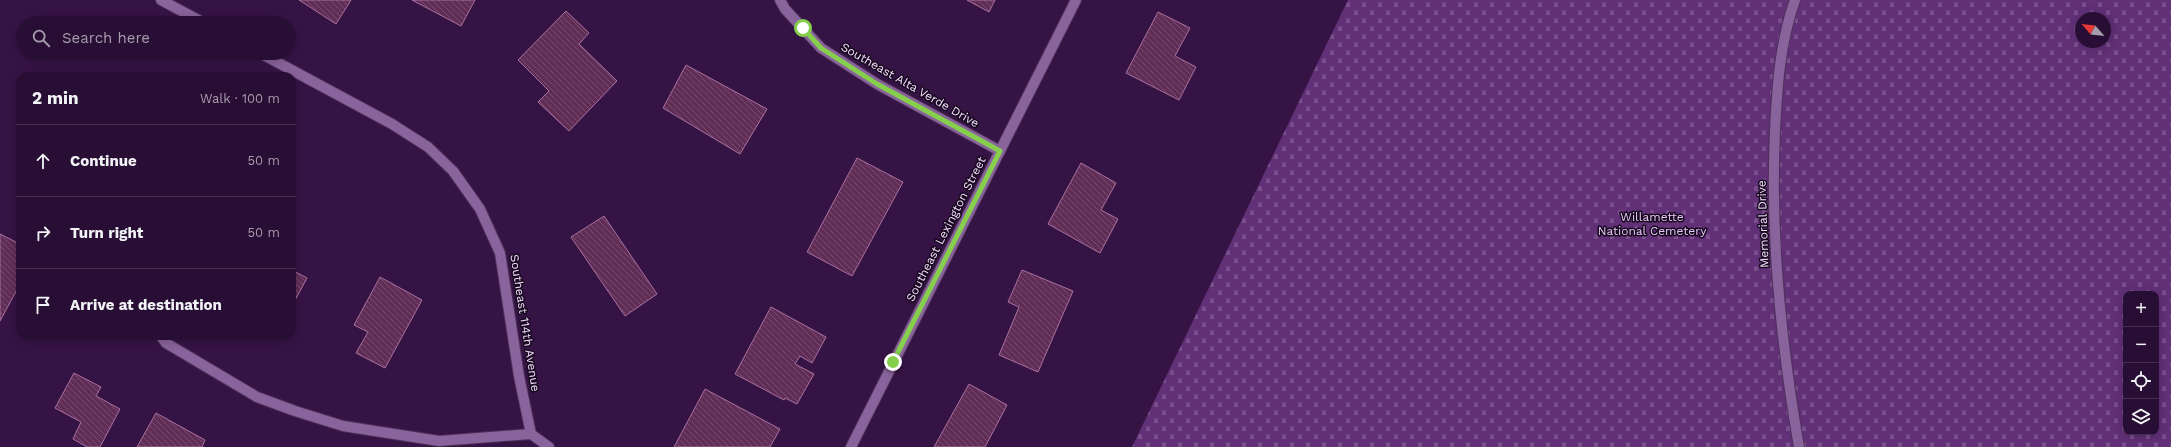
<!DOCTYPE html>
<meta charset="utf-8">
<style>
:root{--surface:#280e34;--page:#341c40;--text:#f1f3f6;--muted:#a59cac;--line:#442e4f}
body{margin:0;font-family:"Work Sans",sans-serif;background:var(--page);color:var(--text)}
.controls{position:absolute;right:12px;bottom:12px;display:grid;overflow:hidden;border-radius:8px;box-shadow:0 2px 10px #0003}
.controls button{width:36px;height:36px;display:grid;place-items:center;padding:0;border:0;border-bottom:1px solid var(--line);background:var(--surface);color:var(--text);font:20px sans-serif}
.compass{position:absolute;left:2075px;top:12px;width:36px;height:36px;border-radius:50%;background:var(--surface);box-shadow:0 2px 10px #0003;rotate:298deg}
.stop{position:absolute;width:12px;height:12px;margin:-9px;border:3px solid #85cf4d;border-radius:50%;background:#fff}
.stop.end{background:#85cf4d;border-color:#fff;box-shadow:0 1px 4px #0008}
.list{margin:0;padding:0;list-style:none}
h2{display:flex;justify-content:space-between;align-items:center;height:52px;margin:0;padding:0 16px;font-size:17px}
h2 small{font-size:13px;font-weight:400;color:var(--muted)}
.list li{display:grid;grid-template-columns:26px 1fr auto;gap:12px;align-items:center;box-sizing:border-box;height:72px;padding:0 16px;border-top:1px solid var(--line)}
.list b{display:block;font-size:15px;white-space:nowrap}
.list em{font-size:13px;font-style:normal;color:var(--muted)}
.icon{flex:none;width:22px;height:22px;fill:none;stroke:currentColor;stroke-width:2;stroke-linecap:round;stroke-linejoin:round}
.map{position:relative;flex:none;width:2171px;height:447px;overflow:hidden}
.search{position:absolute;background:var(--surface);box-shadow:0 2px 10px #0003;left:16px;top:16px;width:280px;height:44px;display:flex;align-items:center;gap:10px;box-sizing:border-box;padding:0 14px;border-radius:22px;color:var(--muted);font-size:15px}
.panel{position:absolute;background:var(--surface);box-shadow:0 2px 10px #0003;left:16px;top:72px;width:280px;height:268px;border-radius:12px}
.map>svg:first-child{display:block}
</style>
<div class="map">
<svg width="2171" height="447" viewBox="0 0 2171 447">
<defs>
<pattern id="cemetery-stones" width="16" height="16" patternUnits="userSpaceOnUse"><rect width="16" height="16" fill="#613077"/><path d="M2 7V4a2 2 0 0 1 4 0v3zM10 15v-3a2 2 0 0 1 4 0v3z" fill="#784e8b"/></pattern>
<pattern id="building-back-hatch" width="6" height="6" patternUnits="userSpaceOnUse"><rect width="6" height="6" fill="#602d57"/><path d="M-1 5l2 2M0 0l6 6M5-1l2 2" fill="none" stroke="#774b70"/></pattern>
</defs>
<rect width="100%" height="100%" fill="#361345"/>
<path fill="url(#cemetery-stones)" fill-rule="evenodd" d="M1348,0H2171V447H1132ZM2081,18H2105V42H2081ZM2126,294H2156V432H2126Z"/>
<g fill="url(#building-back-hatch)" stroke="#a9719e">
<path d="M299,0H351L336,24Z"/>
<path d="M412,0H475L461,26Z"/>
<path d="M967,0H995L989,12Z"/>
<path d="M566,11L589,33L579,44L617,81L569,131L538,102L549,91L518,60Z"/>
<path d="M1158,12L1190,28L1175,56L1196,67L1179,100L1126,73Z"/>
<path d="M686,65L767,109L740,154L663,108Z"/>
<path d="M857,158L903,182L852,276L807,252Z"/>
<path d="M1081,163L1116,183L1101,210L1118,219L1100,253L1048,224Z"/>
<path d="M604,216L657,294L625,316L571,237Z"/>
<path d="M0,234L20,244V284L0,321Z"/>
<path d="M292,270L307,278L292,306Z"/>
<path d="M1022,270L1073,291L1038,372L999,355L1019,307L1008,302Z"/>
<path d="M380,277L422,300L385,368L356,353L368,332L354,325Z"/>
<path d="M771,307L826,337L812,363L800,356L795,364L814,374L797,404L785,398L784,400L735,374Z"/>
<path d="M74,373L101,387L96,396L120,409L100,447H87L73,439L81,422L55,408Z"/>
<path d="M969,384L1007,405L985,447H934Z"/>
<path d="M705,389L780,429L770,447H674Z"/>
<path d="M156,413L205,440L202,447H137Z"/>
</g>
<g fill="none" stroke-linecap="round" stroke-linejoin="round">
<defs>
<g id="street">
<path d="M161,0L204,23"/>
<path d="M780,0L785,9L821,48L877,84L1000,151"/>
<path d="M1795,0C1780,42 1777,87 1775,131C1770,236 1781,343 1799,447"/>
<path d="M260,53L392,124L428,147L453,171L480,209L500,253L519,376L531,434L549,447"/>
<path d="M161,336L166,343L257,397L295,411L343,426L439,441L531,434"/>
<path d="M851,447L1076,0"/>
</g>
</defs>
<use href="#street" stroke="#4c3159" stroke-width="12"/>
<use href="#street" stroke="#89639b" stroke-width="10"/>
</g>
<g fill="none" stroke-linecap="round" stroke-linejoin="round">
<path stroke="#85cf4d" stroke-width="5" d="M803,28L821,48L877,84L1000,151L893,362"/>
</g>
<g text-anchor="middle" stroke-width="3" stroke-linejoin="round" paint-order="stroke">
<g font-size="12" fill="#f3defe" stroke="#16081d">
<text transform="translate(910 85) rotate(30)" y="4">Southeast Alta Verde Drive</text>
<text transform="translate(1763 224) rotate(-92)" y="4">Memorial Drive</text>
<text transform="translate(946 229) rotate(-63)" y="4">Southeast Lexington Street</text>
<text transform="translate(525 323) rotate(81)" y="4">Southeast 114th Avenue</text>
</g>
<g font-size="12" fill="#e7c8f7" stroke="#16081d">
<text x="1652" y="221">Willamette<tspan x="1652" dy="14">National Cemetery</tspan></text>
</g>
</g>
</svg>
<div class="controls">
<button>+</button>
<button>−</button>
<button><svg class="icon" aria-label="locate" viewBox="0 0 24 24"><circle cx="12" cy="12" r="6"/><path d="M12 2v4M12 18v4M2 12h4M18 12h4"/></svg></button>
<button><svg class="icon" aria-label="layers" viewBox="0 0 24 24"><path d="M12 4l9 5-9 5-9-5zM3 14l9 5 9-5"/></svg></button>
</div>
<svg class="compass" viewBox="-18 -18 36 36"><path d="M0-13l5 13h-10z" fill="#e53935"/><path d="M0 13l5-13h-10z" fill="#a59cac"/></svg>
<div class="stop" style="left:803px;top:28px"></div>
<div class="stop end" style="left:893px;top:362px"></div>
<div class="search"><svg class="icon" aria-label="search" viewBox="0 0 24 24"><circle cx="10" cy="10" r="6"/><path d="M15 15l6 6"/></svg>Search here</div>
<section class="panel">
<h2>2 min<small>Walk · 100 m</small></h2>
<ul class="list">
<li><svg class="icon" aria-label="ahead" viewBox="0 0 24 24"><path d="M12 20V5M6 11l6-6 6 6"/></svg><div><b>Continue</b></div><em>50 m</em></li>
<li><svg class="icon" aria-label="right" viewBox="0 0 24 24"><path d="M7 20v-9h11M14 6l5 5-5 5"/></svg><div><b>Turn right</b></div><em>50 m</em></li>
<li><svg class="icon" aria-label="arrive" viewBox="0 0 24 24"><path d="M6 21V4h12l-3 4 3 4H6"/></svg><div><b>Arrive at destination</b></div></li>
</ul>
</section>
</div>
